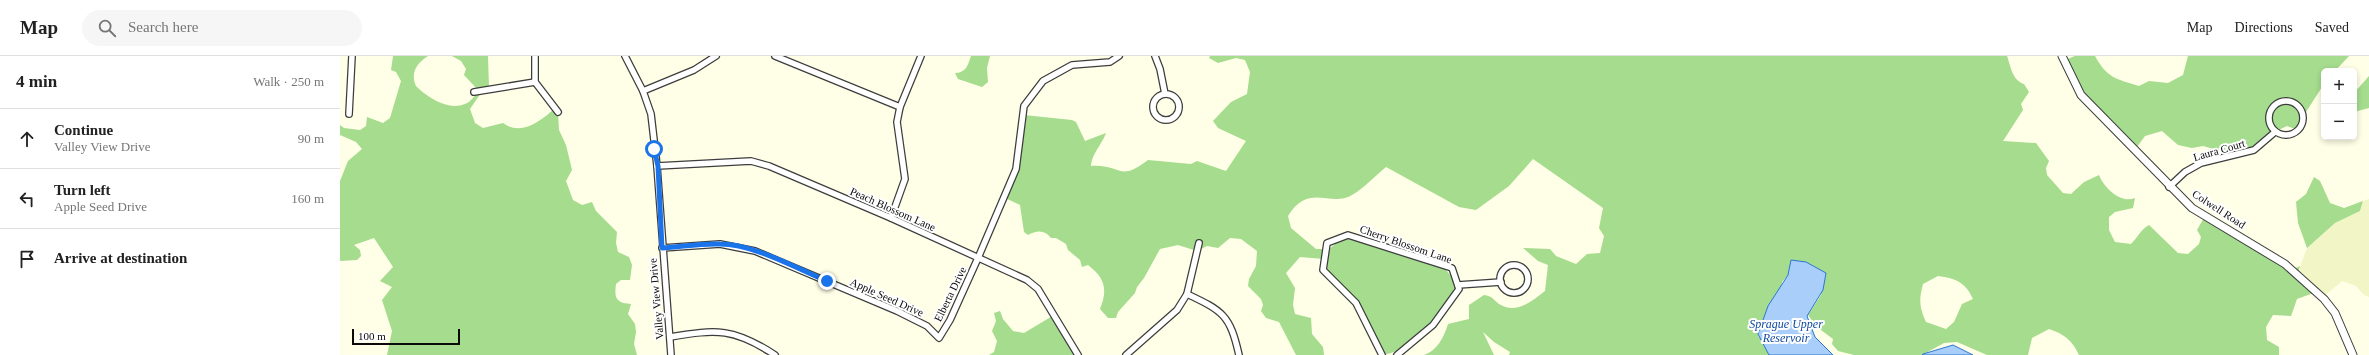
<!DOCTYPE html>
<meta charset="utf-8">
<style>
:root{--surface:#fff;--page:#f6f6f6;--text:#222;--muted:#767676;--line:#e0e0e0}
body{margin:0;font-family:"Times New Roman",serif;background:var(--page);color:var(--text)}
.controls{position:absolute;right:12px;top:12px;display:grid;overflow:hidden;border-radius:6px;box-shadow:0 2px 6px #0003}
.controls button{width:36px;height:36px;display:grid;place-items:center;padding:0;border:0;border-bottom:1px solid var(--line);background:var(--surface);color:var(--text);font:20px sans-serif}
.scale{position:absolute;left:12px;bottom:10px;width:108px;box-sizing:border-box;padding-left:4px;border:2px solid #0a0a0a;border-top:0;font-size:11px;line-height:14px;white-space:nowrap;color:#0a0a0a;-webkit-text-stroke:3px #fff;paint-order:stroke}
.stop{position:absolute;width:12px;height:12px;margin:-9px;border:3px solid #1a73e8;border-radius:50%;background:#fff}
.stop.end{background:#1a73e8;border-color:#fff;box-shadow:0 1px 4px #0008}
.list{margin:0;padding:0;list-style:none}
h2{display:flex;justify-content:space-between;align-items:center;height:52px;margin:0;padding:0 16px;font-size:17px}
h2 small{font-size:13px;font-weight:400;color:var(--muted)}
.list li{display:grid;grid-template-columns:26px 1fr auto;gap:12px;align-items:center;box-sizing:border-box;height:60px;padding:0 16px;border-top:1px solid var(--line)}
.list b{display:block;font-size:15px;white-space:nowrap}
.list p{margin:0;font-size:13px;white-space:nowrap;color:var(--muted)}
.list em{font-size:13px;font-style:normal;color:var(--muted)}
.icon{flex:none;width:22px;height:22px;fill:none;stroke:currentColor;stroke-width:2;stroke-linecap:round;stroke-linejoin:round}
.map{position:relative;flex:none;width:2029px;height:299px;overflow:hidden}
header{display:flex;align-items:center;gap:24px;box-sizing:border-box;height:56px;padding:0 20px;background:var(--surface);border-bottom:1px solid var(--line)}
header strong{font-size:19px}
nav{display:flex;gap:22px;margin-inline-start:auto;font-size:14px}
.search{width:280px;height:36px;background:var(--page);display:flex;align-items:center;gap:10px;box-sizing:border-box;padding:0 14px;border-radius:22px;color:var(--muted);font-size:15px}
main{display:flex}
aside{flex:1;background:var(--surface)}
.map>svg:first-child{display:block}
</style>
<header>
<strong>Map</strong>
<div class="search"><svg class="icon" aria-label="search" viewBox="0 0 24 24"><circle cx="10" cy="10" r="6"/><path d="M15 15l6 6"/></svg>Search here</div>
<nav><a>Map</a><a>Directions</a><a>Saved</a></nav>
</header>
<main>
<aside>
<h2>4 min<small>Walk · 250 m</small></h2>
<ul class="list">
<li><svg class="icon" aria-label="ahead" viewBox="0 0 24 24"><path d="M12 20V5M6 11l6-6 6 6"/></svg><div><b>Continue</b><p>Valley View Drive</p></div><em>90 m</em></li>
<li><svg class="icon" aria-label="left" viewBox="0 0 24 24"><path d="M17 20v-9H6M10 6l-5 5 5 5"/></svg><div><b>Turn left</b><p>Apple Seed Drive</p></div><em>160 m</em></li>
<li><svg class="icon" aria-label="arrive" viewBox="0 0 24 24"><path d="M6 21V4h12l-3 4 3 4H6"/></svg><div><b>Arrive at destination</b></div></li>
</ul>
</aside>
<div class="map">
<svg width="2029" height="299" viewBox="0 0 2029 299">
<rect width="100%" height="100%" fill="#fffee6"/>
<path fill="#f2f6c6" d="M2029,143V241L2024,239L2016,230L2002,225L1983,241L1958,217L1967,192L1995,167L2020,155L2023,145Z"/>
<g fill="#a5dc8e" fill-rule="evenodd">
<path d="M53,0H88C77,7 70,17 76,30C87,41 108,55 125,48C131,46 135,39 139,35L124,19L126,13L121,5L112,0H148L149,32L143,34L130,53L135,67L143,72L163,67C181,80 200,66 215,52L218,57L219,74L226,89L232,114L226,125L233,144L242,149L252,146L256,155L277,176L276,187L278,196L289,201L292,209L290,224H281L276,228C274,242 276,247 291,248L288,258L295,268L296,276L294,288L297,299H47L52,275L42,244L52,231L40,225L53,211L34,182L14,189L20,194L21,200L17,204L0,205V125L8,105L22,93L16,86L0,79V69L4,72L20,74L26,70L27,61L43,67L50,62L61,25L56,16L51,14Z"/>
<path d="M631,0H650L647,12L648,26L642,31L618,23L615,17C626,17 628,9 631,0Z"/>
<path d="M870,0H1667C1671,11 1672,24 1684,28L1689,36L1681,48L1683,54L1663,85L1696,87L1709,105L1706,112L1707,119L1723,137L1731,138L1744,126L1759,119C1764,132 1781,148 1795,142L1793,152L1775,156L1769,161V174L1775,186L1791,188C1798,181 1801,173 1809,169L1838,197L1848,198L1859,188L1861,181L1857,174L1865,160L1952,214L1960,210L1958,217L1976,236L1957,243L1951,260L1933,259L1926,271L1927,284L1939,291V299H1739C1732,284 1724,278 1709,273L1692,282L1688,299H1647L1617,286L1604,287L1582,299H1514L1498,295L1492,288L1493,283L1477,271L1468,259L1481,239L1483,226L1456,210L1442,226L1441,235L1427,267L1418,280L1434,292L1432,299H1169L1170,296L1154,286L1143,276L1154,299H1084C1097,295 1104,281 1108,268L1129,263V249L1144,239C1152,240 1153,243 1159,248C1176,259 1192,245 1205,235L1208,209L1198,205L1183,192L1210,193L1216,200L1236,208L1247,198L1260,197L1264,180L1259,172L1263,152L1193,103L1169,130L1136,154L1119,151L1046,111C1035,120 1024,132 1012,139C990,152 969,126 948,160L951,172L976,193H989L1003,182L1018,184L1104,211L1116,227C1115,232 1116,238 1114,242C1104,264 1063,299 1040,299L1016,246L986,219L984,203L960,201L946,217L955,232L953,249L955,258L971,262L972,278L983,291L984,299H956L939,266L926,262L921,255L923,249L921,243L908,230L909,223L916,210L917,195L901,183L890,182L878,192L867,190L857,195L838,189L820,193L804,222L797,231L795,237L778,256L776,262H768L760,253C768,233 765,222 748,209L742,211L740,204L728,194L726,188L716,182H711C705,174 697,174 688,179L684,176L680,149L663,141L677,103L684,59L732,64L736,66L745,85L766,77C762,88 751,99 751,110C782,108 778,127 808,104L851,108L857,105L886,115L906,85L878,72L873,65L891,46L907,38L910,16L905,4L896,2L878,7L869,2ZM1598,220C1616,222 1626,227 1633,243L1622,248L1614,266L1606,273L1586,266C1579,251 1579,243 1583,228Z"/>
<path d="M1735,0H1755C1767,22 1776,23 1799,30L1809,25L1828,27L1843,19L1848,0H2009L1995,15H1984V28L1955,73L1947,70L1932,77L1922,93L1906,91L1888,97L1863,90L1852,92L1838,89L1822,75L1805,80L1794,95L1751,51L1725,4Z"/>
<path d="M2029,20V52L2014,56V37Z"/>
<path d="M1974,121L1980,125L1990,147L2004,152L2023,145L2020,155L1995,167L1967,192L1958,167L1956,146L1966,138Z"/>
<path d="M660,255L663,263L673,275L684,277L714,259L739,299H649L654,296L657,285L652,275L656,265L654,257Z"/>
</g>
<g fill="#a8cef9" stroke="#2c77d3">
<path d="M1451,204L1466,206L1486,217L1483,234L1467,260L1475,281L1493,299H1429L1418,278L1428,250L1448,219Z"/>
<path d="M1613,289L1633,299H1582L1583,298Z"/>
</g>
<g fill="none" stroke-linecap="round" stroke-linejoin="round">
<defs>
<g id="minor">
<path d="M195,0V26L218,56"/>
<path d="M285,0L303,35L311,58L317,110L331,299"/>
<path d="M435,0L560,51"/>
<path d="M815,0L820,13L825,38"/>
<path d="M303,35L354,14L376,0"/>
<path d="M134,36L195,26"/>
<circle cx="826" cy="51" r="13"/>
<circle cx="1946" cy="62" r="17"/>
<path d="M9,58L12,0"/>
<path d="M317,110L411,105L429,110L551,162L687,224L698,233L738,299"/>
<path d="M1829,131L1845,116L1861,107L1914,94L1935,76"/>
<path d="M551,162L565,123L557,66L560,51L581,0"/>
<path d="M322,192L380,188L415,195L557,255L587,270L599,282L610,264L638,202L676,113L684,50L703,25L732,9L770,6L779,0"/>
<circle cx="1174" cy="223" r="14"/>
<path d="M1118,229L1161,226"/>
<path d="M847,238C883,255 890,259 899,299"/>
<path d="M330,281C377,273 394,272 435,299"/>
<path d="M786,299L837,254L847,238L859,187"/>
<path d="M1042,299L1016,247L983,214L987,187L1008,179L1112,212L1119,233L1093,269L1057,299"/>
</g>
<path id="tertiary" d="M1722,0L1741,39L1852,152L1945,208L1984,243L1995,257L2013,299"/>
</defs>
<use href="#minor" stroke="#3d3d3d" stroke-width="8"/>
<use href="#tertiary" stroke="#3d3d3d" stroke-width="9"/>
<use href="#minor" stroke="#fff" stroke-width="5.5"/>
<use href="#tertiary" stroke="#fff" stroke-width="7"/>
</g>
<g fill="none" stroke-linecap="round" stroke-linejoin="round">
<path stroke="#1a73e8" stroke-width="5" d="M314,93L318,110L322,192C341,191 361,187 380,188C414,188 455,212 487,225"/>
</g>
<g text-anchor="middle" stroke-width="4" stroke-linejoin="round" paint-order="stroke">
<g font-size="11" fill="#0a0a0a" stroke="#fff">
<text transform="translate(1879 94) rotate(-16)" y="4">Laura Court</text>
<text transform="translate(553 153) rotate(24)" y="4">Peach Blossom Lane</text>
<text transform="translate(1879 153) rotate(33)" y="4">Colwell Road</text>
<text transform="translate(1066 188) rotate(19)" y="4">Cherry Blossom Lane</text>
<text transform="translate(610 238) rotate(-64)" y="4">Elberta Drive</text>
<text transform="translate(547 241) rotate(24)" y="4">Apple Seed Drive</text>
<text transform="translate(316 243) rotate(-95)" y="4">Valley View Drive</text>
</g>
<g font-size="12" font-style="italic" fill="#0f4aa0" stroke="#fff">
<text x="1446" y="272">Sprague Upper<tspan x="1446" dy="14">Reservoir</tspan></text>
</g>
</g>
</svg>
<div class="controls">
<button>+</button>
<button>−</button>
</div>
<div class="scale">100 m</div>
<div class="stop" style="left:314px;top:93px"></div>
<div class="stop end" style="left:487px;top:225px"></div>
</div>
</main>
